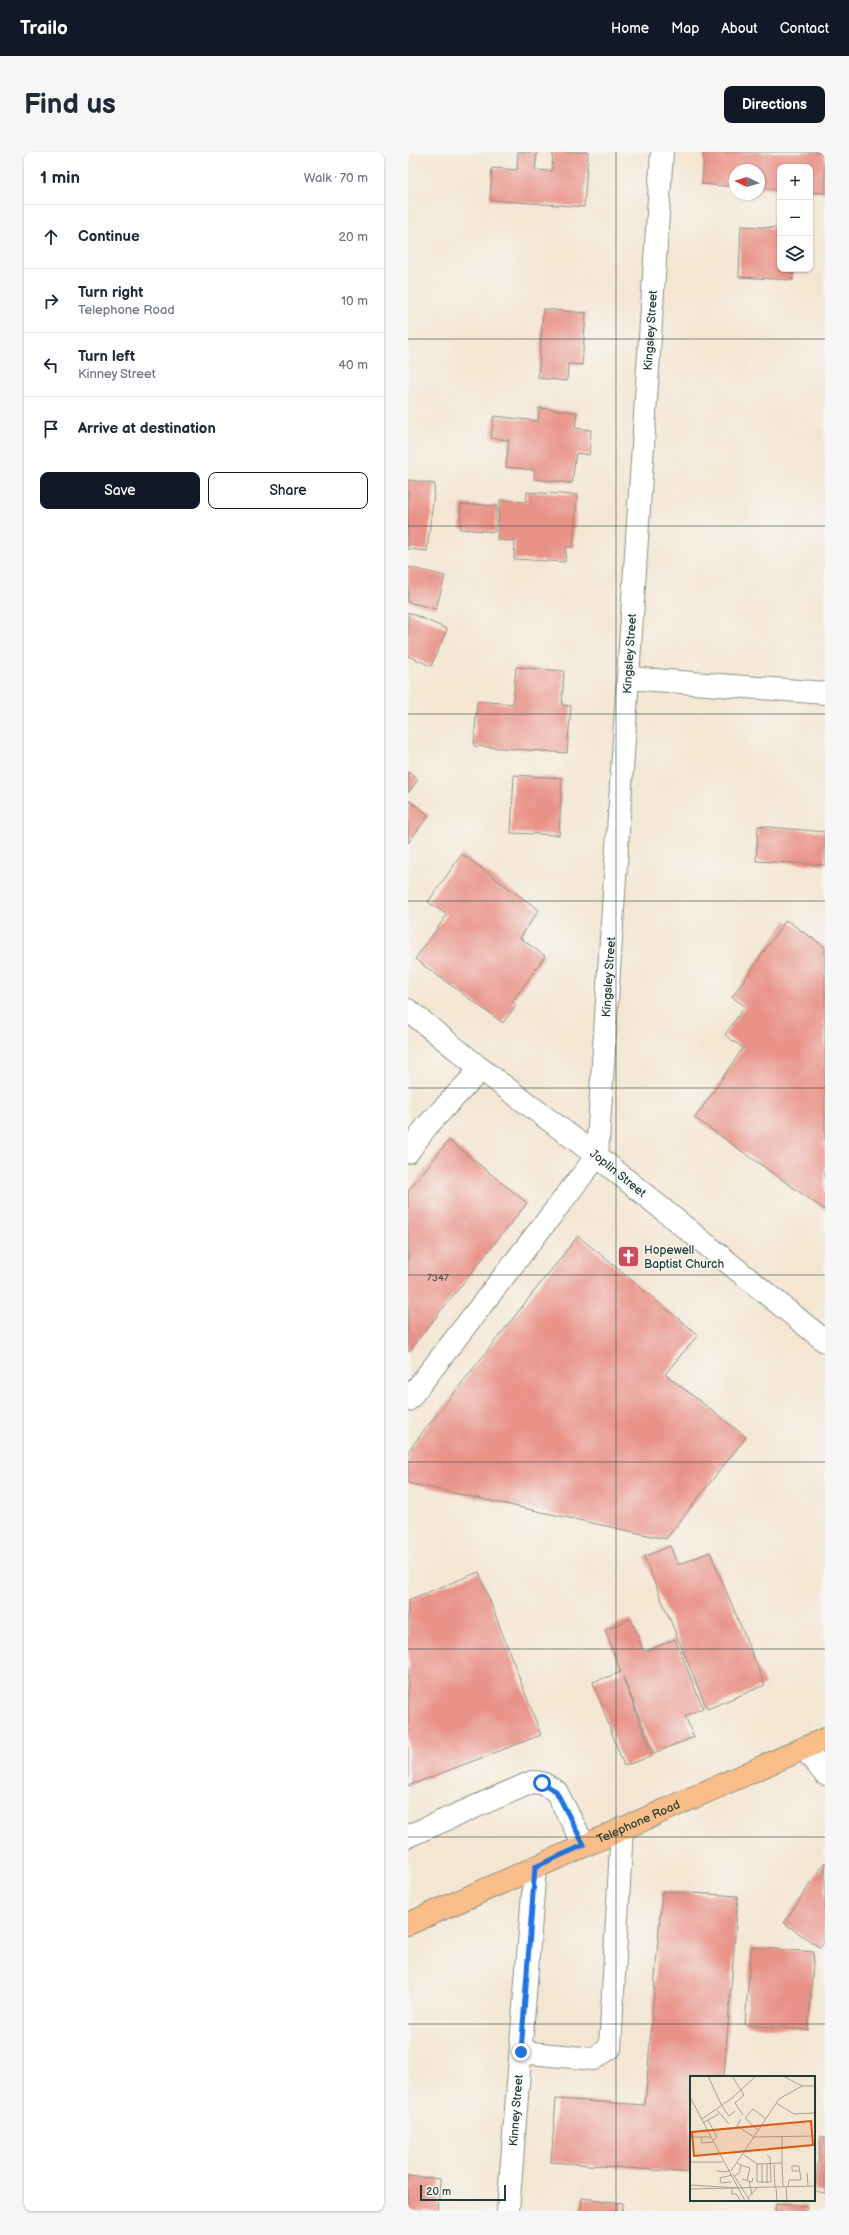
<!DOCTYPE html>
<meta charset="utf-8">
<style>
:root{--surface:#fff;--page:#f6f6f7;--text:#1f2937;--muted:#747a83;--line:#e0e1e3;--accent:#111827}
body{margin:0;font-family:"Balsamiq Sans",sans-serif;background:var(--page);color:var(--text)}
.controls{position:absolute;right:12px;top:12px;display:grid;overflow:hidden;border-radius:8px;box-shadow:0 1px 3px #0004}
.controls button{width:36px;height:36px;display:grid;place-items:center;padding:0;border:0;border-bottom:1px solid var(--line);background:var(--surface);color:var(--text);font:20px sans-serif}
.compass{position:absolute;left:321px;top:12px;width:36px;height:36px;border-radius:50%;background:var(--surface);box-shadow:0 1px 3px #0004;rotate:275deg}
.scale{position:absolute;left:12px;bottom:10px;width:86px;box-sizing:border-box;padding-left:4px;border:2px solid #1f3d34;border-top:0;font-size:11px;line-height:14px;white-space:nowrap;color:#1f3d34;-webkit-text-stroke:3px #f6f6f2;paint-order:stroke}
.stop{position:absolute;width:12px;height:12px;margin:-9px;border:3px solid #1a73e8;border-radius:50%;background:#fff}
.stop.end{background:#1a73e8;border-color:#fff;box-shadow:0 1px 4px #0008}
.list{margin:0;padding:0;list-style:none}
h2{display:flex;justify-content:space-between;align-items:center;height:52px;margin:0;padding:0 16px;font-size:17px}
h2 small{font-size:13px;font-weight:400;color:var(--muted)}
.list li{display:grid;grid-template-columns:26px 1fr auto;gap:12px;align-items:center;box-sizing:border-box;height:64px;padding:0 16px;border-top:1px solid var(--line)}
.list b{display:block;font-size:15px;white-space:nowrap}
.list p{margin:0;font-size:13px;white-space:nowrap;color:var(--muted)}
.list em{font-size:13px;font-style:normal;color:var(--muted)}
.actions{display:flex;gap:8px;padding:12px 16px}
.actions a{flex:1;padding:9px 0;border:1px solid var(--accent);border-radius:8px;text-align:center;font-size:14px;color:var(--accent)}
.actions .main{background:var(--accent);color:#fff}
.icon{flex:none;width:22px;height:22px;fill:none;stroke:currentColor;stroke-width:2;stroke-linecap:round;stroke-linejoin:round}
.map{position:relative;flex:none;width:417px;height:2059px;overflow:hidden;border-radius:8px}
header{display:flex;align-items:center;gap:24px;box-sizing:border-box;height:56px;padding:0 20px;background:var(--accent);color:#fff}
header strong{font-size:19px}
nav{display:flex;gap:22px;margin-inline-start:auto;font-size:14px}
.intro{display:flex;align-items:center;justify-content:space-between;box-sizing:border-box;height:96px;padding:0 24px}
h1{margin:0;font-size:28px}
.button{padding:10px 18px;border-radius:8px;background:var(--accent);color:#fff;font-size:14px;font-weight:700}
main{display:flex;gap:24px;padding:0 24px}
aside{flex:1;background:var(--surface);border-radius:8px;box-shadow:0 1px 3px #0004}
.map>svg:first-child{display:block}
</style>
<header>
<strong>Trailo</strong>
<nav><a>Home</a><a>Map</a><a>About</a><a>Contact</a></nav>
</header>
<div class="intro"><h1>Find us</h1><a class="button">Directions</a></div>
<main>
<aside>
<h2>1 min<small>Walk · 70 m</small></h2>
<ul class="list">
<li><svg class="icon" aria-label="ahead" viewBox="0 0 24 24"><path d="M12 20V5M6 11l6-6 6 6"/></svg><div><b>Continue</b></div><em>20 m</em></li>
<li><svg class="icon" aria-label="right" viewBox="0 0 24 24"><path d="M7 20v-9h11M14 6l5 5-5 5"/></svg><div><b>Turn right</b><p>Telephone Road</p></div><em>10 m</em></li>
<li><svg class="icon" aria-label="left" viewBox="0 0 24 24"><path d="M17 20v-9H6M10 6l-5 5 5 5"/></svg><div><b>Turn left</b><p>Kinney Street</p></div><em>40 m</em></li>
<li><svg class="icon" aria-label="arrive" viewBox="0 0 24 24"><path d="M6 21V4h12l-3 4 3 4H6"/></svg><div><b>Arrive at destination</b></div></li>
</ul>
<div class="actions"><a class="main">Save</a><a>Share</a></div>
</aside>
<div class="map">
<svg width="417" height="2059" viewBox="0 0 417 2059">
<rect width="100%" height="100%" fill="#f6f6f2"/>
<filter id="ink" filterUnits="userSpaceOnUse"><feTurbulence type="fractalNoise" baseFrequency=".025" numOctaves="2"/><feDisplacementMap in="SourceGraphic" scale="8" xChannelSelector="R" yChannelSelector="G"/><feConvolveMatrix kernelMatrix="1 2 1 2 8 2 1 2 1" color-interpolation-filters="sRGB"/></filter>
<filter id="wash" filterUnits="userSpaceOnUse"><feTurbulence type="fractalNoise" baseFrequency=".012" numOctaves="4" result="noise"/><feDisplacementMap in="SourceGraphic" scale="16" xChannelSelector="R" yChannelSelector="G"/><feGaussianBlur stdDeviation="0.9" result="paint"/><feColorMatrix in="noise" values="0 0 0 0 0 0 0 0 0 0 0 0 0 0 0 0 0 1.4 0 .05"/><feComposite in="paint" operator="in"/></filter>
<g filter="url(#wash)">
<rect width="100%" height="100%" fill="#f4e6d3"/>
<g id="blocks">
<g fill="#e99388">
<path d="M110,0H129L127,18L144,19L145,0H180L176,55L82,48L84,16L109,18Z"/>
<path d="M296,0H417V41L402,40V15H372V38L351,36V18H327V35L294,32Z"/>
<path d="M333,74L372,76V117H385V128L331,125Z"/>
<path d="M135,157L178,161L174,213L160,212L159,229L130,226Z"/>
<path d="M131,256L169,260L167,276L183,278L181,303L168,301L164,331L126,327V318L98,315L101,288L83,286L86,264L130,269Z"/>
<path d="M0,328L27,332L19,399L0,397Z"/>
<path d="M119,340L169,343L165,395H158L157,410L106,407L107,389L89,388L92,348L118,350Z"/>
<path d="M53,352L89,354L87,380L52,377Z"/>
<path d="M0,415L37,424L28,457L0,450Z"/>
<path d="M0,460L39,477L23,514L0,504Z"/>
<path d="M108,515L156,519L154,553L163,554L159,601L66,594L69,549L105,552Z"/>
<path d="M0,620L10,628L0,641Z"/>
<path d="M106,623L154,626L151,683L103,681Z"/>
<path d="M0,648L21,663L0,691Z"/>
<path d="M350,674L417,680V713L348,709Z"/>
<path d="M54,702L131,758L112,786L137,804L104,850L108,853L95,871L7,807L39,763L20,750Z"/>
<path d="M378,768L417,795V1058L287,966L335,896L317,883L337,854L324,845Z"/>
<path d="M41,988L119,1051L0,1200V1039Z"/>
<path d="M170,1084L290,1183L257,1222L338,1285L258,1387L0,1331V1299Z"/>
<path d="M262,1394L270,1413L302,1400L357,1533L299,1557L236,1405Z"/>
<path d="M71,1420L133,1583L0,1634V1448Z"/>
<path d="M223,1467L236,1500L267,1487L295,1556L277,1564L286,1585L246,1601L215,1525L244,1604L216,1614L185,1530L213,1520L197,1478Z"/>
<path d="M417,1710V1789L412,1796L376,1771Z"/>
<path d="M254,1739L330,1744L316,1925H283V2021L143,2010L148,1947L237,1953Z"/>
<path d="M343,1795L406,1800L400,1878L337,1873Z"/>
<path d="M413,1984L417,1985V2041L407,2039Z"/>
<path d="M0,2024L32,2027L30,2059H0Z"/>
<path d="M174,2046L215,2051L214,2059H172Z"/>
<path d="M368,2052L399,2054L398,2059H367Z"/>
</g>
</g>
</g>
<g filter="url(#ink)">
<use href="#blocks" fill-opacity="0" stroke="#8a9284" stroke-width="1"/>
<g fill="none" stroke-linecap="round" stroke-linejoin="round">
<defs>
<g id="minor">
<path d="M220,526L417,541"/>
<path id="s1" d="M0,858L73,917L189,1004L417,1189"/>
<path d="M0,1000L19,974L73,917"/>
<path id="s2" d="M0,1248L189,1004L254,0"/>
<path d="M396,1596L417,1622"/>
<path d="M0,1684L124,1630L134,1631L148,1639L176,1693"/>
<path d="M113,1900L185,1907L202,1896L214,1676"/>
<path id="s3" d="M100,2059L127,1715"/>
</g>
<g id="major">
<path id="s4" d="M0,1772L417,1587"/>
</g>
</defs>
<use href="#minor" stroke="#8a9284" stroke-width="24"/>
<use href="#major" stroke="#8a9284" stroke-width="24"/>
<use href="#minor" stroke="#fff" stroke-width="22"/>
<use href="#major" stroke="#f8bd89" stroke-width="22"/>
</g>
</g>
<g fill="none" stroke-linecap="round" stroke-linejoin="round" filter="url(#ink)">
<path stroke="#1a73e8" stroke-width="5" d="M113,1900L127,1715L176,1693L148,1639L134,1631"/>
</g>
<path fill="none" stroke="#1f3d34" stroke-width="1" stroke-opacity="0.55" d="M208,0V2059M0,187H417M0,374H417M0,562H417M0,749H417M0,936H417M0,1123H417M0,1310H417M0,1497H417M0,1685H417M0,1872H417"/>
<defs>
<symbol id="church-square" viewBox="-11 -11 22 22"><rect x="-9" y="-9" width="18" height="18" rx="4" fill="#d1495b" stroke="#f6f6f2"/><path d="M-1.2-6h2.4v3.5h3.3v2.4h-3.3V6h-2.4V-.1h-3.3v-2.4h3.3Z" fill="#fff"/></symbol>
</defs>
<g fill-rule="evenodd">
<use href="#church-square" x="208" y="1092" width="25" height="25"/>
</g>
<g text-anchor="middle" stroke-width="3" stroke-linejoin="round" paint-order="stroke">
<g font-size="10" fill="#525249">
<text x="30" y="1129">7347</text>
</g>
<g font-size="12" fill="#1f3d34" stroke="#f6f6f2">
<text dy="4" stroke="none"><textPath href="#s2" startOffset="1136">Kingsley Street</textPath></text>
<text dy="4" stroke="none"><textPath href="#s2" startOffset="812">Kingsley Street</textPath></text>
<text dy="4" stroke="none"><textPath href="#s2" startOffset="488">Kingsley Street</textPath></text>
<text dy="4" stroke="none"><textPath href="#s1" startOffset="266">Joplin Street</textPath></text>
<text dy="4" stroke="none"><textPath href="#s4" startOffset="252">Telephone Road</textPath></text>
<text dy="4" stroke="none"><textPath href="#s3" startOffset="101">Kinney Street</textPath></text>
</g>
<g font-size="12" fill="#1f3d34" stroke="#f6f6f2" text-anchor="start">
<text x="236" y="1102">Hopewell<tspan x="236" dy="14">Baptist Church</tspan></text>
</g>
</g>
<g transform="translate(282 1924)">
<rect width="125" height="125" fill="#f4e6d3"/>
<path fill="none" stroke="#9fa293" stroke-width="1" d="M18,0L32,30M42,0L54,19L45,27L53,39M93,0L112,10M0,21L55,125M86,27L104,38L125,37M32,30L39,40L45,35M27,34L39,48M12,43L42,22L66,0M51,43L47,50L64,61L125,60M18,44L29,38M14,46L18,44L27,61L24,64M68,54L55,42L63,33L76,43M0,61H21M11,61L12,67L24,66M92,61V87M53,78L67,88L92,87L93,111M0,86H33M67,88V106H81L80,81L77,79M72,88V107M51,89L60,92L57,105M84,89L85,111M27,95L36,96L40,94M41,95L89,23L112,10H125M117,97L118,110M43,98L60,125M45,100L49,97L51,89L47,87M52,103L62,106L63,102M59,105L62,119M41,106L31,107L30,102L42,99M77,107V88M0,109L48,112M96,111L97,125M98,111L99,104H111L109,90H102V95H109M86,112L87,125M0,113L125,110M42,113V118H46L51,125M58,122L67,112"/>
<path fill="#de580e" fill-opacity="0.15" stroke="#de580e" stroke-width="2" d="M121,45L123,69L4,80L2,56Z"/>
<rect width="125" height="125" fill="none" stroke="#1f3d34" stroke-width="2"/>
</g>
</svg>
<div class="controls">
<button>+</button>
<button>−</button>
<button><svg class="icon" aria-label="layers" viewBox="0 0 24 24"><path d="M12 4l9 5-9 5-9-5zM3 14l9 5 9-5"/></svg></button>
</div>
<svg class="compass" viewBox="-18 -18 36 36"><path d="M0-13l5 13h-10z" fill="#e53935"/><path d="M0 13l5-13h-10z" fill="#747a83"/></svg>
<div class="scale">20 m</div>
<div class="stop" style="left:134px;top:1631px"></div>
<div class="stop end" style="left:113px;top:1900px"></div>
</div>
</main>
